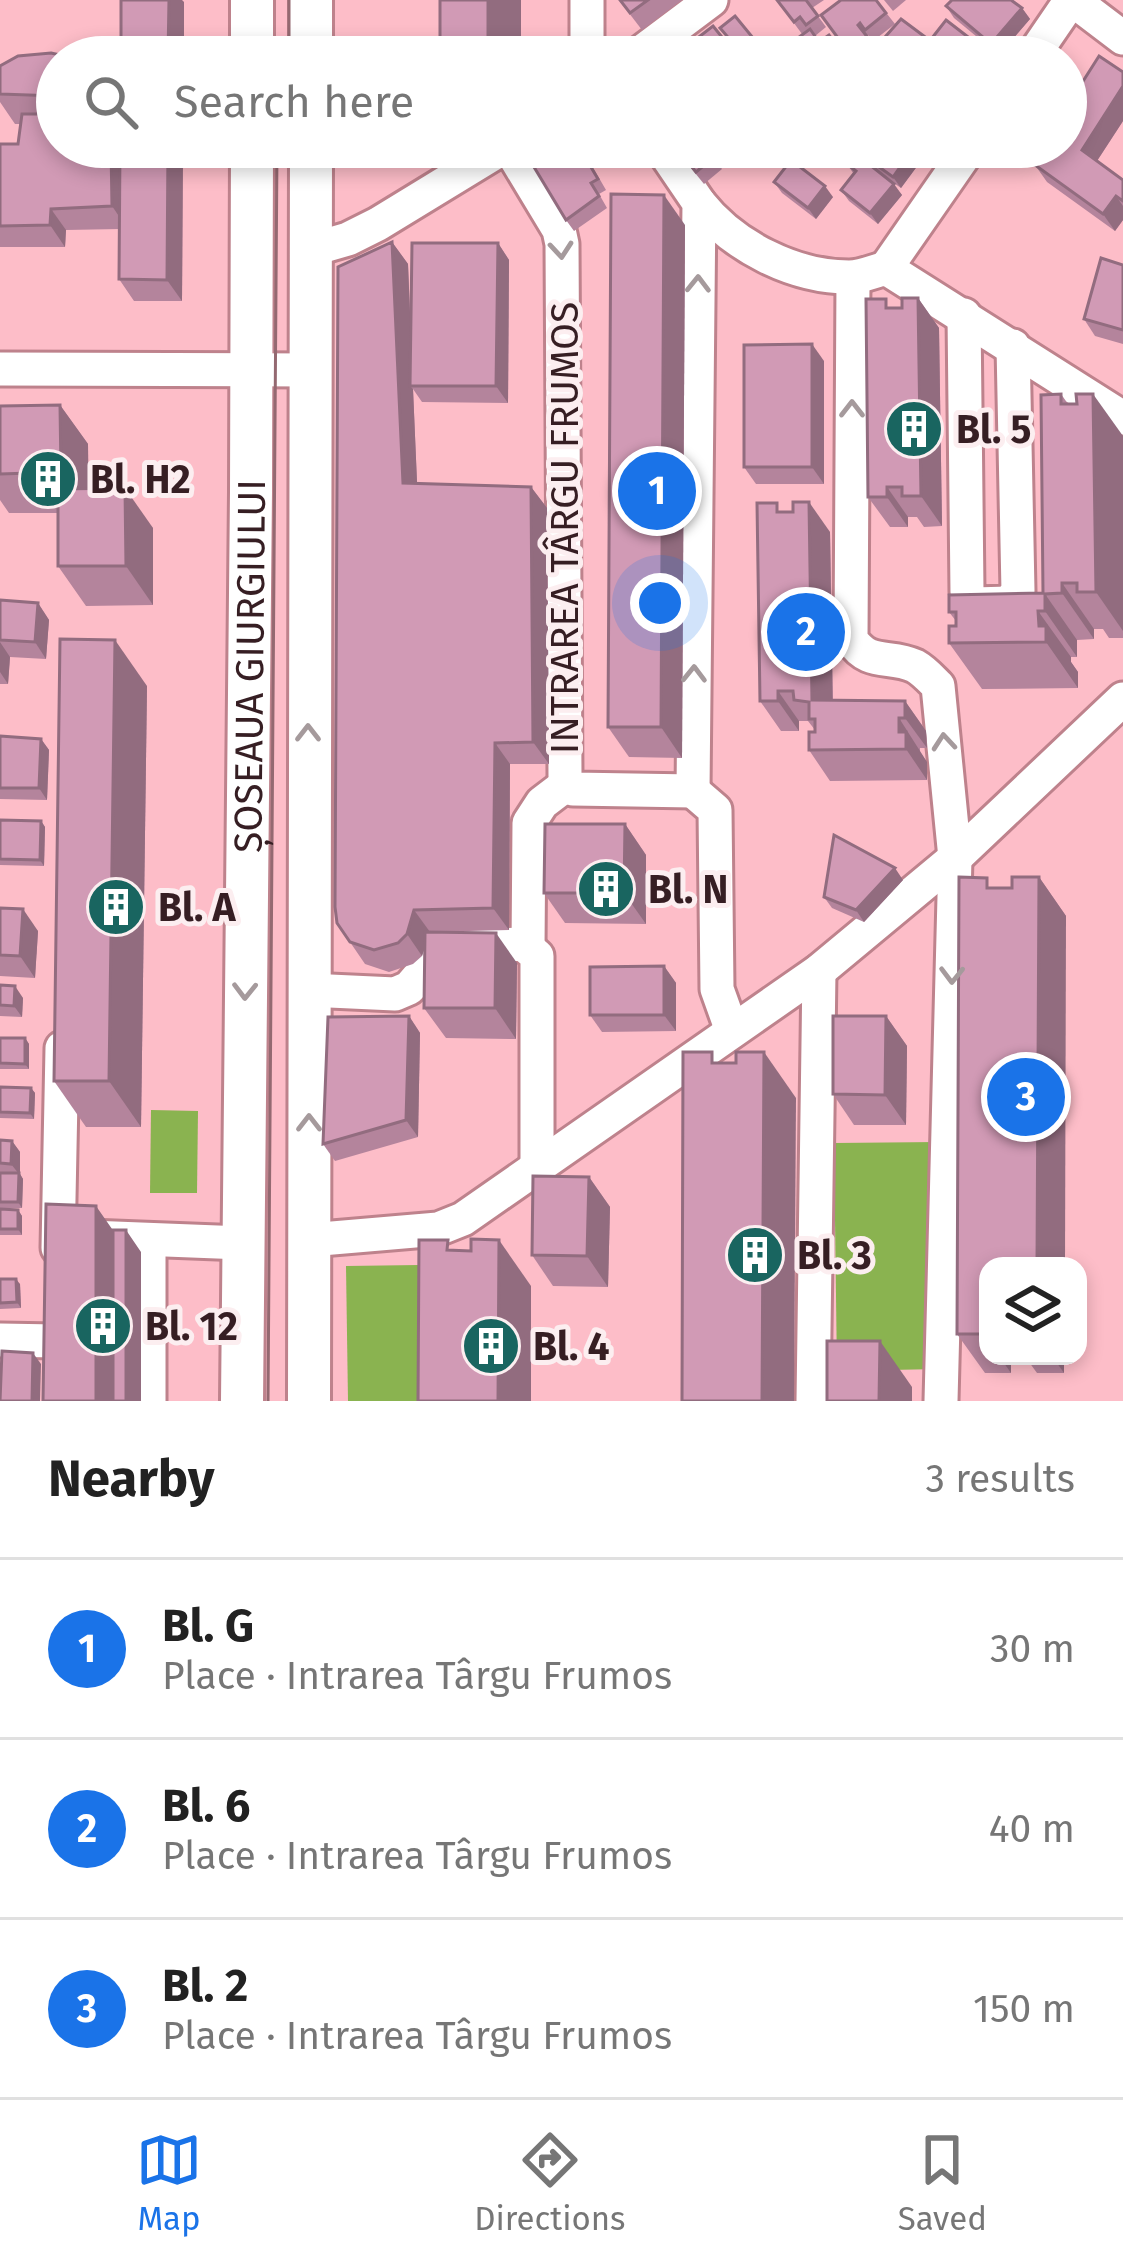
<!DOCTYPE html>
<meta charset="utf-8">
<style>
:root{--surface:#fff;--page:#f6f6f6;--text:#222;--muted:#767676;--line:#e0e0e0;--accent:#1a73e8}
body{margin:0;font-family:"Fira Sans",sans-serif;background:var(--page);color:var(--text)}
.controls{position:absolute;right:36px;bottom:36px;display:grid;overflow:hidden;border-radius:24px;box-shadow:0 6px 18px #0003}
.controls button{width:108px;height:108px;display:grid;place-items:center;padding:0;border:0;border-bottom:3px solid var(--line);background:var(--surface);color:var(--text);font:60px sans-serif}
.you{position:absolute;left:660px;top:603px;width:42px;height:42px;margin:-30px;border:9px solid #fff;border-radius:50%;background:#1a73e8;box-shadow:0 0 0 18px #1a73e833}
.badge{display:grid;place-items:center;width:78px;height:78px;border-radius:50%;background:var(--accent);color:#fff;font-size:39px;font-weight:700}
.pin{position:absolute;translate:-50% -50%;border:6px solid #fff;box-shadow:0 3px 12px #0006}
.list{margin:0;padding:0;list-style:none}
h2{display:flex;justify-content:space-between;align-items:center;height:156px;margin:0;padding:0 48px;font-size:51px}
h2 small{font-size:39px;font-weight:400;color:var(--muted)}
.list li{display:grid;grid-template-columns:78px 1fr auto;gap:36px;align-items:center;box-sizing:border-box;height:180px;padding:0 48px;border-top:3px solid var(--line)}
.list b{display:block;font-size:45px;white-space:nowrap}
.list p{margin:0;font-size:39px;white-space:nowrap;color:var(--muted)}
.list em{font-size:39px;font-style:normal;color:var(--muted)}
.icon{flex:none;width:66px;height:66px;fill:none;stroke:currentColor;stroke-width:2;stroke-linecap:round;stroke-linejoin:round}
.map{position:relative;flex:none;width:1123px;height:1401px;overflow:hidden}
.search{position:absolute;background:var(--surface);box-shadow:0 6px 18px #0003;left:36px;right:36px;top:36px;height:132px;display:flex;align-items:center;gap:30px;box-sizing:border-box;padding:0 42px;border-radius:66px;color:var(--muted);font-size:45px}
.sheet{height:696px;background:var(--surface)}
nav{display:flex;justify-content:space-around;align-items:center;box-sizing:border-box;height:168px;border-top:3px solid var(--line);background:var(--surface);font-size:33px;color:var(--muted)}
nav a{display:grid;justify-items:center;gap:6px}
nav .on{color:var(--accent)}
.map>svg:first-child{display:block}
</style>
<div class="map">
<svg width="1123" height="1401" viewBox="0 0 1123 1401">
<rect width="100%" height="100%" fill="#fdbdc8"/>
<g fill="#8ab350">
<path d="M151,1110L198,1111L197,1193H150Z"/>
<path d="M938,1142L940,1369L837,1371L834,1143Z"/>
<path d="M419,1265L418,1401H348L346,1266Z"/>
</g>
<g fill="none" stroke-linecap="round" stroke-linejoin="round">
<defs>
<g id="minor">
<path d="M587,0V57"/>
<path d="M1073,0L1123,38"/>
<path d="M635,57L711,0"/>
<path d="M1032,57L1071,0"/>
<path d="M509,147L559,230L562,244L565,776L567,784"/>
<path d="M661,147L699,203L693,791"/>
<path d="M699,203C733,246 793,277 849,277C861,277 875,271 886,268L1123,418"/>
<path d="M310,250L348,239L378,224L504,147"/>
<path d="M886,268L970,147"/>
<path d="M853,278L851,639C869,667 889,654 915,666C924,671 931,679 938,686L955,858L941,1401"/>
<path d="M964,315L967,592L974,604L1009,603L1018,591L1013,346"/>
<path d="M0,369L310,370"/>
<path d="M567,784L573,789L693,791"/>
<path d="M693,791L715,810L717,989L732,1031"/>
<path d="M528,947L529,823L542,803L567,784"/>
<path d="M308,990L395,994L409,988L440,952L452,947L523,944L537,956V1165"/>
<path d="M89,1237L243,1243"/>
<path d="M309,1240L438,1229L463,1219L819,971L955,858L1123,699"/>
<path d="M58,1248L62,1048"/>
<path d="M0,1340L56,1341"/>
<path d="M149,1401V1240"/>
<path d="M813,1401L819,971"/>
</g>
<g id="major">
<path d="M252,57V0"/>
<path d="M311,57V0"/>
<path id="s1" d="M242,1401L251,492L252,147"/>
<path d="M309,1401L311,147"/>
</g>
</defs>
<use href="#minor" stroke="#be828c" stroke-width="39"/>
<use href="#major" stroke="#be828c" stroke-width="48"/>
<use href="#minor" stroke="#fff" stroke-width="33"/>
<use href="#major" stroke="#fff" stroke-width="42"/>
<g stroke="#946971" stroke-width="3">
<path d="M289,57V0"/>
<path d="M268,1401C269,983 276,565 277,147"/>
</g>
</g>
<g fill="#b4849c">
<path d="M521,0V57H442L440,53Z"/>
<path d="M619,0H682L642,30Z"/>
<path d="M777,0H824L812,8L826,27L815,36L819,42L829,35L846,57H807L809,30L802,34Z"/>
<path d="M876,0L895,24L873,41L868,35L866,36L882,57H852L821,15Z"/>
<path d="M884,0H906L893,11Z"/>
<path d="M946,6L1022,8L1030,19L999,55L954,18Z"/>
<path d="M735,16L762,49L753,57H744L720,28Z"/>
<path d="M885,37L937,46L932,38L981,47L988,57H906L893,49Z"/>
<path d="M57,57V147L111,148L120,160V147H183L182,301H134L119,279L120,229L66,230L65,247H0V144H18L21,124H15L0,102V66Z"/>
<path d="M1123,121L1097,161L1123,180V220L1115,231L1047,182L1035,165Z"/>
<path d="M558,147H581L606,190L599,194L607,208L574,231L566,220Z"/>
<path d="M674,147H705L722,169L704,184Z"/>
<path d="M909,147H943L931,163Z"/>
<path d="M854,149L910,153L918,165L901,188L888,179L902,195L878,224L849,201L841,190L854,174L846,163L859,156Z"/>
<path d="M774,182L833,197L816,219L782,193Z"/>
<path d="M685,225L682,758L629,757L608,727Z"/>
<path d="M392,242L408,264L411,341L498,243L509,260L508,403L422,402L413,389L417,483L531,487L547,508L549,764H510L509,930L429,932L517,963L516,1039L446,1038L424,1008L425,946L422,956L413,964L389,972L365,964L337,923Z"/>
<path d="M1123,265V344L1095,336L1084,319Z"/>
<path d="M918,298L939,328L942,526L924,527L917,517H908V527H890L868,497L892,308H902Z"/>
<path d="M824,361V484H756L744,467Z"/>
<path d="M1061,394L1068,404L1123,436V638H1109L1103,629H1094V639L1077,640V657H1071V662L1078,672V688L982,689L949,643L956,621L949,612L1043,593Z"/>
<path d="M60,405L88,444V489L153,528V605L86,606L58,566V513H9L0,500V406Z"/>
<path d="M784,512L830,532L833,700L905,701L926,731L927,748H920V752L927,762V780L830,781L809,750L815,730L808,721H799V731H781L760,701Z"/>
<path d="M0,600L38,603L49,620L46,659L10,657L8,684H0Z"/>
<path d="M147,686L141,1127H86L54,1081Z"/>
<path d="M0,736L41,739L49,750L47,800L0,799Z"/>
<path d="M0,820L41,821L45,827L44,866L0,865Z"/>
<path d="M625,824L646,855V924L565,923L544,893Z"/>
<path d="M1039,877L1066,916L988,1266V1356H1064V1373H1037L1029,1362H1011V1373H985L957,1334L994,888H1012Z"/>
<path d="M903,880L864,922L832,908L824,897Z"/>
<path d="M0,908L38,931L35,978L0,976Z"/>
<path d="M664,966L676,983V1031L602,1032L590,1015Z"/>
<path d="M0,985L23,998L22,1017L0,1016Z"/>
<path d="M409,1016L420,1033L418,1137L335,1161L323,1144Z"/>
<path d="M886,1016L907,1046L906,1125H854L833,1094Z"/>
<path d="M0,1038H25L29,1044V1069H0Z"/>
<path d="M0,1087L31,1088L35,1093L34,1119L0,1118Z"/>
<path d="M0,1140L12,1141L20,1152V1174L23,1179L22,1208H0Z"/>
<path d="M589,1177L610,1207L608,1287L553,1286L532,1255Z"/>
<path d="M0,1209L18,1210L22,1216V1235H0Z"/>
<path d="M0,1279L20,1284L21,1308L0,1309Z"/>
</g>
<g fill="#926c7f">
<path d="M169,0H182L184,2V57H168Z"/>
<path d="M488,0H521V57H491L488,53Z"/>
<path d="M1022,8L1030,19L999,55L991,44Z"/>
<path d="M1123,86V121L1093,167L1082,150Z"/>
<path d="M168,147H183L182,301L167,280Z"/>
<path d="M927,147H943L931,163L923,152Z"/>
<path d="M111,148L126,170L127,228L112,206Z"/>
<path d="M910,153L918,165L901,188L893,177Z"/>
<path d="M894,184L902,195L878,224L870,213Z"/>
<path d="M825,186L833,197L816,219L808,208Z"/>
<path d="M664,195L685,225L682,758L661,727Z"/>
<path d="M1116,196L1123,206V220L1115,231L1103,214Z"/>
<path d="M51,209L66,230L65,247L50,225Z"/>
<path d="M392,242L408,264L413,386H410L413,389L418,505L403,483Z"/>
<path d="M498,243L509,260L508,403L496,386Z"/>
<path d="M918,298L939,328L942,526L921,496Z"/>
<path d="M812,344L824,361V484L812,467Z"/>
<path d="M1093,394L1123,436V631L1096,592Z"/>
<path d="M60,405L88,444L89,512L61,472Z"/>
<path d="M531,487L547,508L549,764L533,742Z"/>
<path d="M887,487L908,517V527L887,497Z"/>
<path d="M125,488L153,528V605L126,566Z"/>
<path d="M809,502L830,532L833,730L812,700Z"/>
<path d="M1062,583L1094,629V639L1062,593Z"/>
<path d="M1045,594L1077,640V657L1045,611Z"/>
<path d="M38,603L49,620L46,659L35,642Z"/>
<path d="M1038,611L1071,657V662L1078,672V688L1046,642L1039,626Z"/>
<path d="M115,640L147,686L141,1127L109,1081Z"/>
<path d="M0,642L10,657L8,684L0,672Z"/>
<path d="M778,691L799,721V731L778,701Z"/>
<path d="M905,701L926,731L927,748L905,718Z"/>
<path d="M899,718L927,762V780L906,749L899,732Z"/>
<path d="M41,739L49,750L47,800L39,788Z"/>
<path d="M495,743L510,764L509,930L493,908Z"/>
<path d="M41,821L45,827L44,866L40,860Z"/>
<path d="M625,824L646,855V924L624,893Z"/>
<path d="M895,868L903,880L864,922L856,910Z"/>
<path d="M1039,877L1066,916L1065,1266H1037Z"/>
<path d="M23,909L38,931L35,978L20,956Z"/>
<path d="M414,910L430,932L422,956L407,934Z"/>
<path d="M496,933L517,963L516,1039L495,1008Z"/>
<path d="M664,966L676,983V1031L664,1015Z"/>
<path d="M15,986L23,998L22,1017L14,1006Z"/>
<path d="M409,1016L420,1033L418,1137L406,1120Z"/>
<path d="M886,1016L907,1046L906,1125L885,1095Z"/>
<path d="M25,1038L29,1044V1069L25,1064Z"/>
<path d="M764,1052L796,1098L794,1401H762Z"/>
<path d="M31,1088L35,1093L34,1119L30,1113Z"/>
<path d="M12,1141L20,1152V1174L23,1179L22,1208L18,1202L19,1174L11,1164Z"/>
<path d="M589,1177L610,1207L608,1287L587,1256Z"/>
<path d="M96,1206L126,1249V1230L141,1252V1401H96Z"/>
<path d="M18,1210L22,1216V1235L18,1229Z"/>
<path d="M499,1240L531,1286V1401H498Z"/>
<path d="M16,1279L20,1284L21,1308L17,1302Z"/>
<path d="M880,1341L912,1387V1401H879Z"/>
<path d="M33,1353L41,1364L40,1401H32Z"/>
<path d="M999,1356H1007L1011,1362V1373Z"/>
<path d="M1052,1356H1064V1373Z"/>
</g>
<g fill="#d19ab5" stroke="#926c7f" stroke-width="3">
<path d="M121,0H169L168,57H121Z"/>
<rect x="440" y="0" width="48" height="53"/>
<path d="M620,0H648L630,13Z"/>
<path d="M777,0H806L818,16L806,25L800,17L794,22Z"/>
<path d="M841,0H876L886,13L865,30L860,23L858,25L876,48L863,57H852L821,15Z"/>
<path d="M952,0H1011L1022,8L991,44L946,6Z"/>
<path d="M735,16L758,44L744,56L720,28Z"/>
<path d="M901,19L952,57H926L915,48L911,55L885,37Z"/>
<path d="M946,20L981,47L980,49L987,55L985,57H957L932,38Z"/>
<path d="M713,26L738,57H702L691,43Z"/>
<path d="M810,29L819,42L829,35L844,54L840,57H808L795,40Z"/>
<path d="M51,53L69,57H57V96L0,94V66L18,56Z"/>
<path d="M1099,56L1123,72V86L1082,150L1123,180V201L1116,196L1103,214L1035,165L1048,147H1066V92L1073,97Z"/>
<path d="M22,114H57V147L111,148L112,206L51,209L50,225L0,226V144H18Z"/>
<path d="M120,147H168L167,280L119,279Z"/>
<path d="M558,147H579L598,179L591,183L599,196L566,220L531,162Z"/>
<path d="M676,147H705L713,158L696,172Z"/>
<path d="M855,147H901L910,153L893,177L854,149Z"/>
<path d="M855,153L894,184L870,213L841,190L856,171L846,163Z"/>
<path d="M791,160L825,186L808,208L774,182Z"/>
<path d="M611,194L664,195L661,727H608Z"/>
<path d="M392,242L403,483L531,487L533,742L495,743L493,908L414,910L407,934L398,943L374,950L350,942L337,923L335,907L338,267Z"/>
<path d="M412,243H498L496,386H410Z"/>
<path d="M1101,258L1123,265V330L1084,319Z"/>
<path d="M902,298H918L921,496H902V487H887V497H868L866,299H886V308H902Z"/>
<path d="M812,344V467H744V345Z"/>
<path d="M1061,394V404H1077L1076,394H1093L1096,592H1077V583H1062V593L1045,594V611H1038L1039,626H1046V642L949,643V626H956V612H949V595L1043,593L1041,395Z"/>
<path d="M60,405L61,472L0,474V406Z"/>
<path d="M125,488L126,566H58V489Z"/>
<path d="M793,502H809L812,700L905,701V718H899V732H906V749L809,750V732H815V719H809V702L794,700L793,691H778V701H760L757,503H777V512H793Z"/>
<path d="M0,600L38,603L35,642L0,640Z"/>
<path d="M60,639L115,640L109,1081H54Z"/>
<path d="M0,736L41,739L39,788H0Z"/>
<path d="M0,820L41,821L40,860L0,859Z"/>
<path d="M545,824H625L624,893H544Z"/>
<path d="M834,835L895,868L856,910L824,897Z"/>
<path d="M959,877L987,878V888H1012V877H1039L1037,1266H988V1323H984V1334H957Z"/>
<path d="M0,908L23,909L20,956L0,955Z"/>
<path d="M425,932L496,933L495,1008H424Z"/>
<path d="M664,966V1015H590V967Z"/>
<path d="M0,985L15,986L14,1006L0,1005Z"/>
<path d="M409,1016L406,1120L323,1144L328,1017Z"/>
<path d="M833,1016H886L885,1095L833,1094Z"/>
<path d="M0,1038H25V1064L0,1063Z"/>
<path d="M683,1052H712V1063H736V1052H764L762,1401H682Z"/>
<path d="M0,1087L31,1088L30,1113L0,1112Z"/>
<path d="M0,1140L12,1141L11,1164L0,1163Z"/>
<path d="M0,1173H19L18,1202H0Z"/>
<path d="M533,1176L589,1177L587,1256L532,1255Z"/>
<path d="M46,1204L96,1206V1401H43Z"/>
<path d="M0,1209L18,1210V1229H0Z"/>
<rect x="113" y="1230" width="13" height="171"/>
<path d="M471,1239L499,1240L498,1401H418L419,1240H448L447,1250L471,1251Z"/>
<path d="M0,1279H16L17,1302L0,1303Z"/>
<path d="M827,1341H880L879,1401H827Z"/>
<path d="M2,1351L33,1353L32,1401H0Z"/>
</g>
<defs><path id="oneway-chevron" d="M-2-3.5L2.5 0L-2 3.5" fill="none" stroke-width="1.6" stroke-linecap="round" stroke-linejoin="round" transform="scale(3)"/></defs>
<g stroke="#a59a9c">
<use href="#oneway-chevron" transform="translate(561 250) rotate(85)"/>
<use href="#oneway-chevron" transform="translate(698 284) rotate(-89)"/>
<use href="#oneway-chevron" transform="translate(852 409) rotate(-90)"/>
<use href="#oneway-chevron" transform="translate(694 674) rotate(-89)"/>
<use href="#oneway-chevron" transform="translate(308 733) rotate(-90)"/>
<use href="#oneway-chevron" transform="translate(944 742) rotate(-95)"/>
<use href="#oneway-chevron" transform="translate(952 975) rotate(91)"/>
<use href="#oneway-chevron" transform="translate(245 991) rotate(91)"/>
<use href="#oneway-chevron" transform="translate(309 1123) rotate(-90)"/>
</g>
<defs>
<symbol id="building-disc" viewBox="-11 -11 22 22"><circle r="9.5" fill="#196560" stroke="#fceef0"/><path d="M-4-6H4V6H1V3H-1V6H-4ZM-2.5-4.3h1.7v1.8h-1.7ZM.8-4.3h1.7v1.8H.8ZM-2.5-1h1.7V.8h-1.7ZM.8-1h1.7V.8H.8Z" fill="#fff"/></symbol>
</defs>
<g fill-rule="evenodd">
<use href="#building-disc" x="881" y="396" width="66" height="66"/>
<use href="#building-disc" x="15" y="446" width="66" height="66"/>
<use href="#building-disc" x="573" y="856" width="66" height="66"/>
<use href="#building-disc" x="83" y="874" width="66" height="66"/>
<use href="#building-disc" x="722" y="1222" width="66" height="66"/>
<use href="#building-disc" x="70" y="1293" width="66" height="66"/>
<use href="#building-disc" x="458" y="1313" width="66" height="66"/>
</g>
<g text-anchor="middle" stroke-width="10" stroke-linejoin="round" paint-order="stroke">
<g font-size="39" font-weight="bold" fill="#361e23" stroke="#fceef0" text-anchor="start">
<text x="956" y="443">Bl. 5</text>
<text x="90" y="493">Bl. H2</text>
<text x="648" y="903">Bl. N</text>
<text x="158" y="921">Bl. A</text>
<text x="797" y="1269">Bl. 3</text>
<text x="145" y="1340">Bl. 12</text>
<text x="533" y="1360">Bl. 4</text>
</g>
<g font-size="39" fill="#361e23" stroke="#fceef0">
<text transform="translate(564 528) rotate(-90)" y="14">INTRAREA TÂRGU FRUMOS</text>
<text dy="14" stroke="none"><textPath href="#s1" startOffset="735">ȘOSEAUA GIURGIULUI</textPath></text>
</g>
</g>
</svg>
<div class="controls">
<button><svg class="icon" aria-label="layers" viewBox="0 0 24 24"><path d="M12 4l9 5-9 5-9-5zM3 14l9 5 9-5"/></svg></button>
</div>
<div class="you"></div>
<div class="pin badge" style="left:657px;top:491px">1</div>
<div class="pin badge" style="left:806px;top:632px">2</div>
<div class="pin badge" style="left:1026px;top:1097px">3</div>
<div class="search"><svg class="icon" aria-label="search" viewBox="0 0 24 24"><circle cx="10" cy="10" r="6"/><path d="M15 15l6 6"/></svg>Search here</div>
</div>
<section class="sheet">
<h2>Nearby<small>3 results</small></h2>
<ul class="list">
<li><span class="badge">1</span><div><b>Bl. G</b><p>Place · Intrarea Târgu Frumos</p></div><em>30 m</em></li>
<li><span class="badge">2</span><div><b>Bl. 6</b><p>Place · Intrarea Târgu Frumos</p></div><em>40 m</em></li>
<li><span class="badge">3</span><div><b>Bl. 2</b><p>Place · Intrarea Târgu Frumos</p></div><em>150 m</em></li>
</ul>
</section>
<nav>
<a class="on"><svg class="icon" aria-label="map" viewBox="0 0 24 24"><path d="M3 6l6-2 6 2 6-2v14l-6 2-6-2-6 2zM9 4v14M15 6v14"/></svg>Map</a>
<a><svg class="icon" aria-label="directions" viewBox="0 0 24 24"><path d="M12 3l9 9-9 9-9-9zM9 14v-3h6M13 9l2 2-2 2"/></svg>Directions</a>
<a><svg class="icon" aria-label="saved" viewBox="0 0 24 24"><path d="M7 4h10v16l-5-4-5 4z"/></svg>Saved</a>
</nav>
